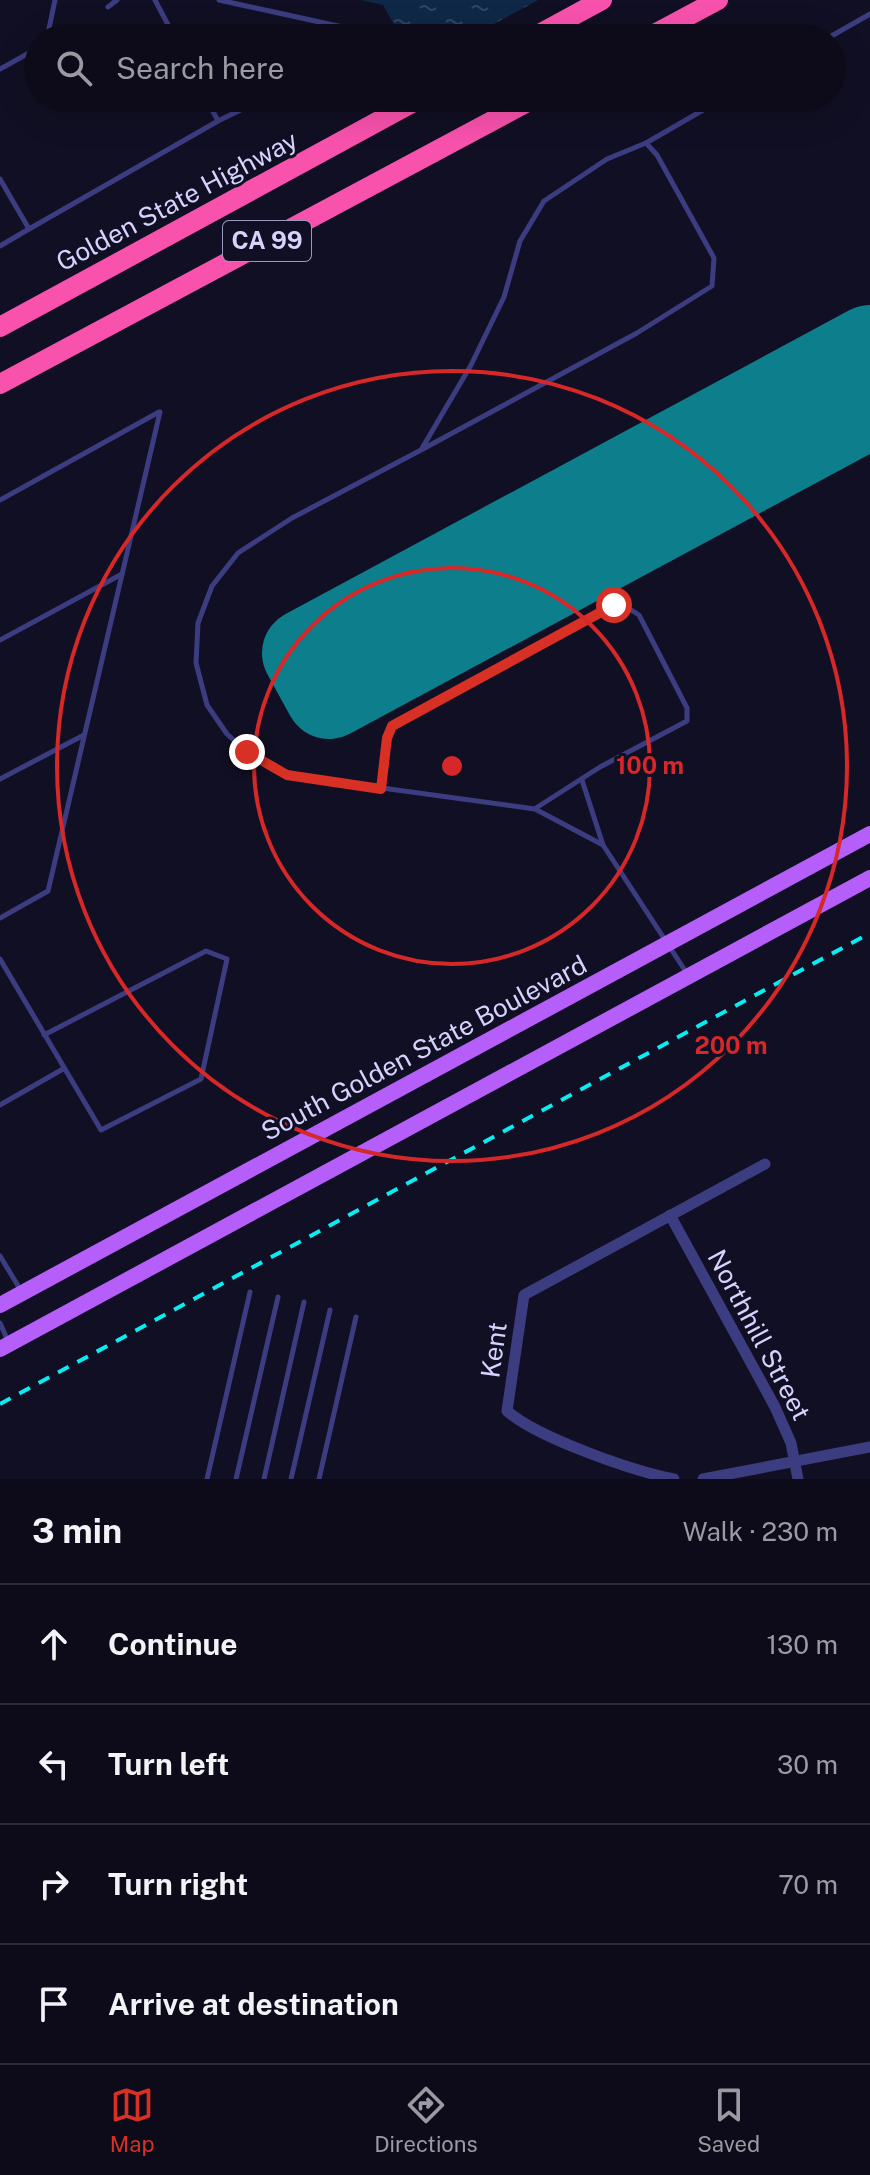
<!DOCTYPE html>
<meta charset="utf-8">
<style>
:root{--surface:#0d0b1a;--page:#161423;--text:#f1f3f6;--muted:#9a9ba2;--line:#2d2b39;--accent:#d93025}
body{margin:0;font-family:"Public Sans",sans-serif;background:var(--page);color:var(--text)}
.stop{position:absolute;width:24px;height:24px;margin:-18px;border:6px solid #d93025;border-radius:50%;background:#fff}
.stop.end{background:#d93025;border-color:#fff;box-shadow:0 2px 8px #0008}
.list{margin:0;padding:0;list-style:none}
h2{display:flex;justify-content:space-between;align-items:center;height:104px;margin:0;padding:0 32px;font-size:34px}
h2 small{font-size:26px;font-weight:400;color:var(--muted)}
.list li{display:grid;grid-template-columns:52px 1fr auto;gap:24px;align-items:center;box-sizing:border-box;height:120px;padding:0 32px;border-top:2px solid var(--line)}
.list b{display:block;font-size:30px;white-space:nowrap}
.list em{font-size:26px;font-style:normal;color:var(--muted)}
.icon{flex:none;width:44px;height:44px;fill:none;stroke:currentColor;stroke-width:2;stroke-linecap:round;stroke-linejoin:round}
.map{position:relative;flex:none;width:870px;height:1479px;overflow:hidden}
.search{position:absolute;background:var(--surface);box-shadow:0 8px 32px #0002;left:24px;right:24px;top:24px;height:88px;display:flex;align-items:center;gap:20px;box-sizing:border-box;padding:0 28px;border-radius:44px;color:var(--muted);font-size:30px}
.sheet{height:584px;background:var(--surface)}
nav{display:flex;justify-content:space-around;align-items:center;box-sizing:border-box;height:112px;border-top:2px solid var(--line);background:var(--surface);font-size:22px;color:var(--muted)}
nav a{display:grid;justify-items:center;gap:4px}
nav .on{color:var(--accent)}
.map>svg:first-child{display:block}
</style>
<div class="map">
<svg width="870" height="1479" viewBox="0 0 870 1479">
<defs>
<pattern id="water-ripples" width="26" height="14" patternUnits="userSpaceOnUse" patternTransform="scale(2)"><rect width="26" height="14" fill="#0f2847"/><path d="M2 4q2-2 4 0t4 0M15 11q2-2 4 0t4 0" fill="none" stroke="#314663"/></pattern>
</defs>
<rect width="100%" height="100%" fill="#110f23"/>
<path fill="url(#water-ripples)" d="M361,0H538L468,38H402L383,5Z"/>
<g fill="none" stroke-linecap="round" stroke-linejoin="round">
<path stroke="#0c7e8c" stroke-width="88" d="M870,349L306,653L329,695L870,404"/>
<g stroke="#3c3d81" stroke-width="5">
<path d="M155,0L175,38"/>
<path d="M219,0L347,28L352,38"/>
<path d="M108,7L117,0"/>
<path d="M47,38L55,0"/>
<path d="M56,38L69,32"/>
<path d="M828,38L870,14"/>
<path d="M0,69L38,48"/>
<path d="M206,98L218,121"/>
<path d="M646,143L724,98"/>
<path d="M0,179L29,229L218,121L265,98"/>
<path d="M0,246L29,229"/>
<path d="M421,450L637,333L712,286L714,258L657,155L646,143L607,159L544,201L520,241L504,297L471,365L421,450L292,518L238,553L212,586L198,623L196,663L207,705L227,734L247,752L287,775L535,809L603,845"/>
<path d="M0,500L159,412"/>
<path d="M0,640L122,574"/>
<path d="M0,779L84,735"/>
<path d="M582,780L603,845L686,972"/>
<path d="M381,789L387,738L392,726L614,605L628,608L639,615L687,708V721L600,767L536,808"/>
<path d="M0,918L48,891L160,412"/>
<path d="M0,959L101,1130L201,1079L227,959L206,951L44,1035"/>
<path d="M0,1105L63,1069"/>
<path d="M0,1256L20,1289"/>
<path d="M0,1323L8,1341"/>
<path d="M207,1479L250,1292"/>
<path d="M236,1479L278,1297"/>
<path d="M264,1479L304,1302"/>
<path d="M291,1479L330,1310"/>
<path d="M319,1479L356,1317"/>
</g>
<g stroke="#3c3d81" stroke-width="11">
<path d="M670,1215L775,1407L791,1443L798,1479"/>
<path d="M674,1479C633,1471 538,1438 507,1411L524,1295L765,1164"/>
<path d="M703,1479L870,1447"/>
</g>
<g stroke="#b55efa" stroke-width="16">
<path d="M0,1305L870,834"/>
<path d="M0,1349L870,878"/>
</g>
<g stroke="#f952ad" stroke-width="20">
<path d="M532,38L602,0"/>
<path d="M647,38L718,0"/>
<path d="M0,327L421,98"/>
<path d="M0,384L535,98"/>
</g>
<path stroke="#08ecf4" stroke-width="4" stroke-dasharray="12 10" stroke-linecap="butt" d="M0,1404L870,933"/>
</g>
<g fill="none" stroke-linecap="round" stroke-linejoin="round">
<path stroke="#d93025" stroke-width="10" d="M247,752L287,775L381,789L387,738L392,726L614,605"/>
</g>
<g fill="none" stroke="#d62828" stroke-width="4">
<circle cx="452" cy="766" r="198"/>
<circle cx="452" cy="766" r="395"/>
</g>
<g text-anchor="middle" stroke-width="6" stroke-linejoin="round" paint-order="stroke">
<rect fill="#110f23" stroke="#9a98bc" stroke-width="2" x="223" y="221" width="88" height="40" rx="6"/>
<g font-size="24" font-weight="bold" fill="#d5d3fe">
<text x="267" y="249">CA 99</text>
</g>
<g font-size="26" fill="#d5d3fe" stroke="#110f23">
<text transform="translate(177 201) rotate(-28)" y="9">Golden State Highway</text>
<text transform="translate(424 1048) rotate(-28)" y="9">South Golden State Boulevard</text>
<text transform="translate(759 1335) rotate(62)" y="9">Northhill Street</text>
<text transform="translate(494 1350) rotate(-82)" y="9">Kent</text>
</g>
</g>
<circle cx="452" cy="766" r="12" fill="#d62828" stroke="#110f23" stroke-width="4"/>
<g font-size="24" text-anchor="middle" font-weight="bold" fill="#d62828" stroke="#110f23" stroke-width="6" stroke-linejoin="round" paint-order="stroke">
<text x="650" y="774">100 m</text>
<text x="731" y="1054">200 m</text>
</g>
</svg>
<div class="stop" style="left:614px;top:605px"></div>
<div class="stop end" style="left:247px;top:752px"></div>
<div class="search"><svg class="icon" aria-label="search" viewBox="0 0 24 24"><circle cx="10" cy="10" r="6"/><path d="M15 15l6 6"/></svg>Search here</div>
</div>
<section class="sheet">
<h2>3 min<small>Walk · 230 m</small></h2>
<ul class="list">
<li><svg class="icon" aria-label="ahead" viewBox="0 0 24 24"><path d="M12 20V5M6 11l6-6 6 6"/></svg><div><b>Continue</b></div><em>130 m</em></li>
<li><svg class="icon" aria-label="left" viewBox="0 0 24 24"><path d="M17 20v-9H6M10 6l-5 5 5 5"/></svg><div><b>Turn left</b></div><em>30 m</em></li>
<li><svg class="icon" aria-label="right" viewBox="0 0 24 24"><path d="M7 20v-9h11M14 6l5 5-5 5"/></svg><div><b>Turn right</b></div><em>70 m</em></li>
<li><svg class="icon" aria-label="arrive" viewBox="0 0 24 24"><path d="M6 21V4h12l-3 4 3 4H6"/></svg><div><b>Arrive at destination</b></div></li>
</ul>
</section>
<nav>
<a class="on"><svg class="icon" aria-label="map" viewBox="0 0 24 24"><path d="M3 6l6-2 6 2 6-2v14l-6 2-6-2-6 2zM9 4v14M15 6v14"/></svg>Map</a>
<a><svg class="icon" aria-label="directions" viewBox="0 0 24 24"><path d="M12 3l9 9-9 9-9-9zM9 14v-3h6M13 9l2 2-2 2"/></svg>Directions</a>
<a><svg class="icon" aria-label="saved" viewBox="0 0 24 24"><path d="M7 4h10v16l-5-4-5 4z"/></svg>Saved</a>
</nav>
